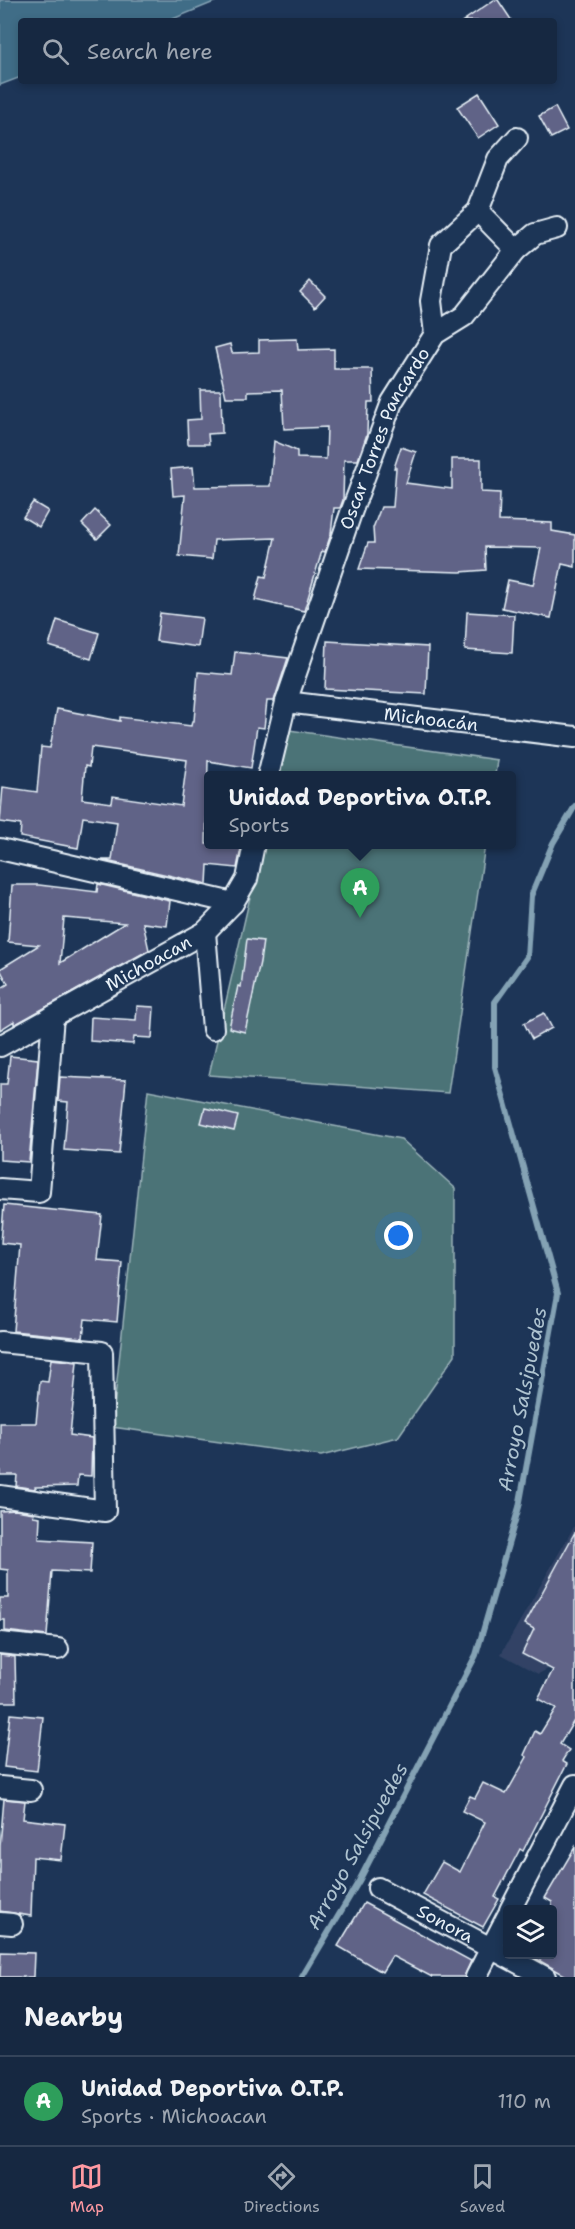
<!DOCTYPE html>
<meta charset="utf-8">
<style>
:root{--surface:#162841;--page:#1f3048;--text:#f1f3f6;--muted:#9ea6b1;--line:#35445a;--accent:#ff9aa2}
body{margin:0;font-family:"Shantell Sans",sans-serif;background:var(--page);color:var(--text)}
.controls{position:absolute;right:18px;bottom:18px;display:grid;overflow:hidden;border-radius:6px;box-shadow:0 3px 9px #0003}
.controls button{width:54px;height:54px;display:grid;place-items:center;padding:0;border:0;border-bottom:2px solid var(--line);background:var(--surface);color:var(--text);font:30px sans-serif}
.you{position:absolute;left:399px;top:1236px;width:21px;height:21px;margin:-15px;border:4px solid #fff;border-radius:50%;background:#1a73e8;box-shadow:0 0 0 9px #1a73e833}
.badge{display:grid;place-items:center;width:39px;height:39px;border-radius:50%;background:var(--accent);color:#fff;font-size:20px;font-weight:700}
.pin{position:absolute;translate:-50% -50px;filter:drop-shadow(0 2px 3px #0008)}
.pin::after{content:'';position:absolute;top:32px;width:21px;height:18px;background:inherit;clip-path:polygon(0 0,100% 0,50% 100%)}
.popup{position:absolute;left:204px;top:771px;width:312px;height:78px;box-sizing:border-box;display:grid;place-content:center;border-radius:6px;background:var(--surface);filter:drop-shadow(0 2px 4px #0005);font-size:20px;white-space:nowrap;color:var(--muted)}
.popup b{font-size:22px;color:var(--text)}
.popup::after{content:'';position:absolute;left:50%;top:100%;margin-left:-12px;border:12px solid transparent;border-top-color:var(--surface)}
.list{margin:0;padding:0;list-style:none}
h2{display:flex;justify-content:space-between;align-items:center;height:78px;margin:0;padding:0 24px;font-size:26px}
h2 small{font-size:20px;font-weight:400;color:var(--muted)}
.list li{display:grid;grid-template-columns:39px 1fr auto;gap:18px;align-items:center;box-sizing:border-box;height:90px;padding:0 24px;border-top:2px solid var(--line)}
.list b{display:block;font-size:22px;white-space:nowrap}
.list p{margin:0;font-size:20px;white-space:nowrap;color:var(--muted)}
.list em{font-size:20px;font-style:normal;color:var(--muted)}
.icon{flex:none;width:33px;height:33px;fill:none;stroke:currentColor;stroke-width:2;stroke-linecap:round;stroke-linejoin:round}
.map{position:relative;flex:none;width:575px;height:1977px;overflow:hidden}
.search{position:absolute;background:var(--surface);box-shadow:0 3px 9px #0003;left:18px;right:18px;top:18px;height:66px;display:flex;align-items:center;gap:15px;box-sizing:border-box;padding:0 21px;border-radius:6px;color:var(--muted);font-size:22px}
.sheet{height:168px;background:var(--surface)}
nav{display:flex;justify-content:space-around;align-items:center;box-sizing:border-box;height:84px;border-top:2px solid var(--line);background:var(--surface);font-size:16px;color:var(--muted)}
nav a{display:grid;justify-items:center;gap:3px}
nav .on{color:var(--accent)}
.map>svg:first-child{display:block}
</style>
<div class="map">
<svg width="575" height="1977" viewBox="0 0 575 1977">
<rect width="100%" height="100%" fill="#1d3557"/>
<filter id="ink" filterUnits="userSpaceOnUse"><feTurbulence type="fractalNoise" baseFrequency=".0167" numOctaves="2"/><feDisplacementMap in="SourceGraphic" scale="12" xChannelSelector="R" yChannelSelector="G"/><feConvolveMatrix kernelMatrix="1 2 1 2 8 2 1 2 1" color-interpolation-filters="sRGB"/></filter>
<g filter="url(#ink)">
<path fill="#314365" d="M575,1525V1673L560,1663L538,1674L501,1654Z"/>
<g fill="#4b7377" stroke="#9ab2b8" stroke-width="1.5">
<path d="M289,730L497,760L495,775L278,776Z"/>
<path d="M262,845H485L448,1093L209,1075Z"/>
<path d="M148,1090L401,1139L455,1188V1355L398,1437L321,1456L112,1427Z"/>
</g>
<path fill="#416d87" stroke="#84a2b4" stroke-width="1.5" d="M0,0H219L168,21H21V77L0,85Z"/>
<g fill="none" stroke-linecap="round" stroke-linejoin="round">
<path stroke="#84a2b4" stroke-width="6" d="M302,1977L359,1881L476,1655L519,1507L558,1293L495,1067V1002L527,957L531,896L553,843L575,806"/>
</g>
<g fill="#616387" stroke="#e8f1f8" stroke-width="1.5" fill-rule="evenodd">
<path d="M494,0H498L512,21H463Z"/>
<path d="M479,93L499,124L478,138L457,107Z"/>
<path d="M555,107L567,130L551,138L539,116Z"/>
<path d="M310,281L325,296L315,307L300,292Z"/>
<path d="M297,339L298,350L334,349V369H372L373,402H368L367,434L358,460H344L343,500L340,508H334L331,534L325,552L322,551L304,611L255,600L261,576L266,577L275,538L214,540L212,559L179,556L185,495L173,496L171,469L193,467L195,487L270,486L274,441L297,451V458L326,459L327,427L284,429L282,390L248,391V397H226L215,348L230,344L232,353L259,352V340Z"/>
<path d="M200,390H221L222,433L208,434L209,444H188L187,420L201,419Z"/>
<path d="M401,447L416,452L406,483L452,489V459H481V492L500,493L499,521L552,523V531L575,535V567L562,564L551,618L502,608L508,580L533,585L541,548L485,547L486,570L460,572L359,569L368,543H374L373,528L381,507H393L396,468H394Z"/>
<path d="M33,502L48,511L39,527L23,517Z"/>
<path d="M95,510L111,525L97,539L82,524Z"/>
<path d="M467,612L514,615L512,653L465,650Z"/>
<path d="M160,613L202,618L198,647L156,641Z"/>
<path d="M57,620L99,633L91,659L49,646Z"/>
<path d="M327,641L428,647L426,694L325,689Z"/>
<path d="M235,652L288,658L274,701H267L264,728L257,727L251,768L208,761L206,844H242L237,868L208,865L207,884L102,860H112L117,822L83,817L78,848L20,837L21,825L0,822L3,787L37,792L41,747L50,748L57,709L120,721V717L191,726L192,721H194L198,672L232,675ZM91,747L187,760L181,806L113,796L112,803L82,799L85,766L89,767Z"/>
<path d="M98,884L170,901L167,926L143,923L149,950L14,1025V1021L0,1030V989L8,984L0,969L39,945L8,942L12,885H39L97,892ZM64,918L125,923L60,963Z"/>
<path d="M247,939L263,941L260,962L245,1032L229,1028L238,986L241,987Z"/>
<path d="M137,1006L154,1007L152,1038L134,1037L133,1044L90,1041L91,1017L136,1020Z"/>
<path d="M544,1013L552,1028L532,1039L524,1023Z"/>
<path d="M10,1056L38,1059L29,1162L0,1160V1084H7Z"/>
<path d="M60,1077L126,1080L119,1154L64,1150L68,1102L58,1101Z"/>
<path d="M205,1108L238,1116L234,1131L201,1123Z"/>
<path d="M4,1205L102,1215L97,1260L122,1262L117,1322L85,1319L83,1338L13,1331L20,1245L1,1243Z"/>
<path d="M51,1359L77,1362L70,1435L92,1438L91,1476L78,1475L77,1486L35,1487V1489L16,1486L17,1475H0V1423H36L40,1381L48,1382Z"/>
<path d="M15,1510L34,1513L33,1516L40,1517L39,1539L92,1542L90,1573L52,1571L47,1636L5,1631V1620H0V1598H8V1570L0,1569V1511Z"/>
<path d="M575,1532V1719L560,1744L569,1750L562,1761L567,1764L523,1851L520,1849L495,1897L499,1899L483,1927L423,1895L442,1862L460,1872L485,1822L462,1811L470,1796L475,1798L483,1783L506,1794L527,1757L524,1755L535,1731L540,1734L556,1708L538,1699L553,1670L522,1654L534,1629L525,1624Z"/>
<path d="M0,1655L15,1657L16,1702H0Z"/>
<path d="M10,1714L43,1717L37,1771L4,1767Z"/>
<path d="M4,1799L25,1801L23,1819L65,1824L61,1860L33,1857L31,1916L0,1911V1846Z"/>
<path d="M575,1847V1977H568L528,1954H552V1902L545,1898Z"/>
<path d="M364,1903L471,1961L464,1977H432L392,1956L382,1972L338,1946Z"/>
<path d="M1,1952L34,1953L33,1977H0Z"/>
</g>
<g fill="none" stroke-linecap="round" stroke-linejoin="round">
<defs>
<g id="street">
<path d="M478,211L516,250"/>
<path d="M435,334L431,301L441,245L478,211L498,159L517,138"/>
<path id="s1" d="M286,702L575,737"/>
<path id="s2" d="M268,776L286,702L351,513L392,402L435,334L464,316L516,250L535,234L557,228"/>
<path d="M0,849L233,903"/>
<path d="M205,932L213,1029"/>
<path id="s3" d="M0,1046L205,932L233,903L247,879L254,844"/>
<path d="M0,1189L39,1192L53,1016"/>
<path d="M0,1342L102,1352L105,1511L0,1496"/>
<path d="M0,1643L58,1649"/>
<path d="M0,1787L31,1790"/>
<path id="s4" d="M378,1888L545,1977"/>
<path d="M510,1910L575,1785"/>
<path d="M0,1923L12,1924"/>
<path d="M476,1977L508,1915"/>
</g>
</defs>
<use href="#street" stroke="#e8f1f8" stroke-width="24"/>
<use href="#street" stroke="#1d3557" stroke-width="20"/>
</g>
</g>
<g text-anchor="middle" stroke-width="4.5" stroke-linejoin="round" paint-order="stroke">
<g font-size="18" fill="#e8f1f8" stroke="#1d3557">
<text dy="6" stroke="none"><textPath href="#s2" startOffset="358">Oscar Torres Pancardo</textPath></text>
<text dy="6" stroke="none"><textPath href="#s1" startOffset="146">Michoacán</textPath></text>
<text dy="6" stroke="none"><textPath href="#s3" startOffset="170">Michoacan</textPath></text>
<text dy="6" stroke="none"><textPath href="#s4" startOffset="76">Sonora</textPath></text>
</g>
<g font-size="20" font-style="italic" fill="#aec3d0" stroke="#1d3557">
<text transform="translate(522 1399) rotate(-79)" y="7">Arroyo Salsipuedes</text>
<text transform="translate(357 1846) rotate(-61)" y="7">Arroyo Salsipuedes</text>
</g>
</g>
</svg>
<div class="controls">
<button><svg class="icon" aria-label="layers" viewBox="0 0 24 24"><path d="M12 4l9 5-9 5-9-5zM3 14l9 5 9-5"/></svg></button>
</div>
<div class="you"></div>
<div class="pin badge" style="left:360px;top:918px;background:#2e9e5b">A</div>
<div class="popup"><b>Unidad Deportiva O.T.P.</b>Sports</div>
<div class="search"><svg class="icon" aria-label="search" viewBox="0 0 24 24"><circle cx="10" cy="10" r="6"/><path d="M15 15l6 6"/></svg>Search here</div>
</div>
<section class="sheet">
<h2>Nearby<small></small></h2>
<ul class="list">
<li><span class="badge" style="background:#2e9e5b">A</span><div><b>Unidad Deportiva O.T.P.</b><p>Sports · Michoacan</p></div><em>110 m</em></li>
</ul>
</section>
<nav>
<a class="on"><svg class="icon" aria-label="map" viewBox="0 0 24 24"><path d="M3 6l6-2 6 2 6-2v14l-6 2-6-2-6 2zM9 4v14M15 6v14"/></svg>Map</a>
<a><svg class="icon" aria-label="directions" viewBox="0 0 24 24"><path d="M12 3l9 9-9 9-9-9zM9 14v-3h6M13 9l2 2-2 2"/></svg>Directions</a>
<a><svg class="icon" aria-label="saved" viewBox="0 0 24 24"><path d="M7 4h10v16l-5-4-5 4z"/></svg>Saved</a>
</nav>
